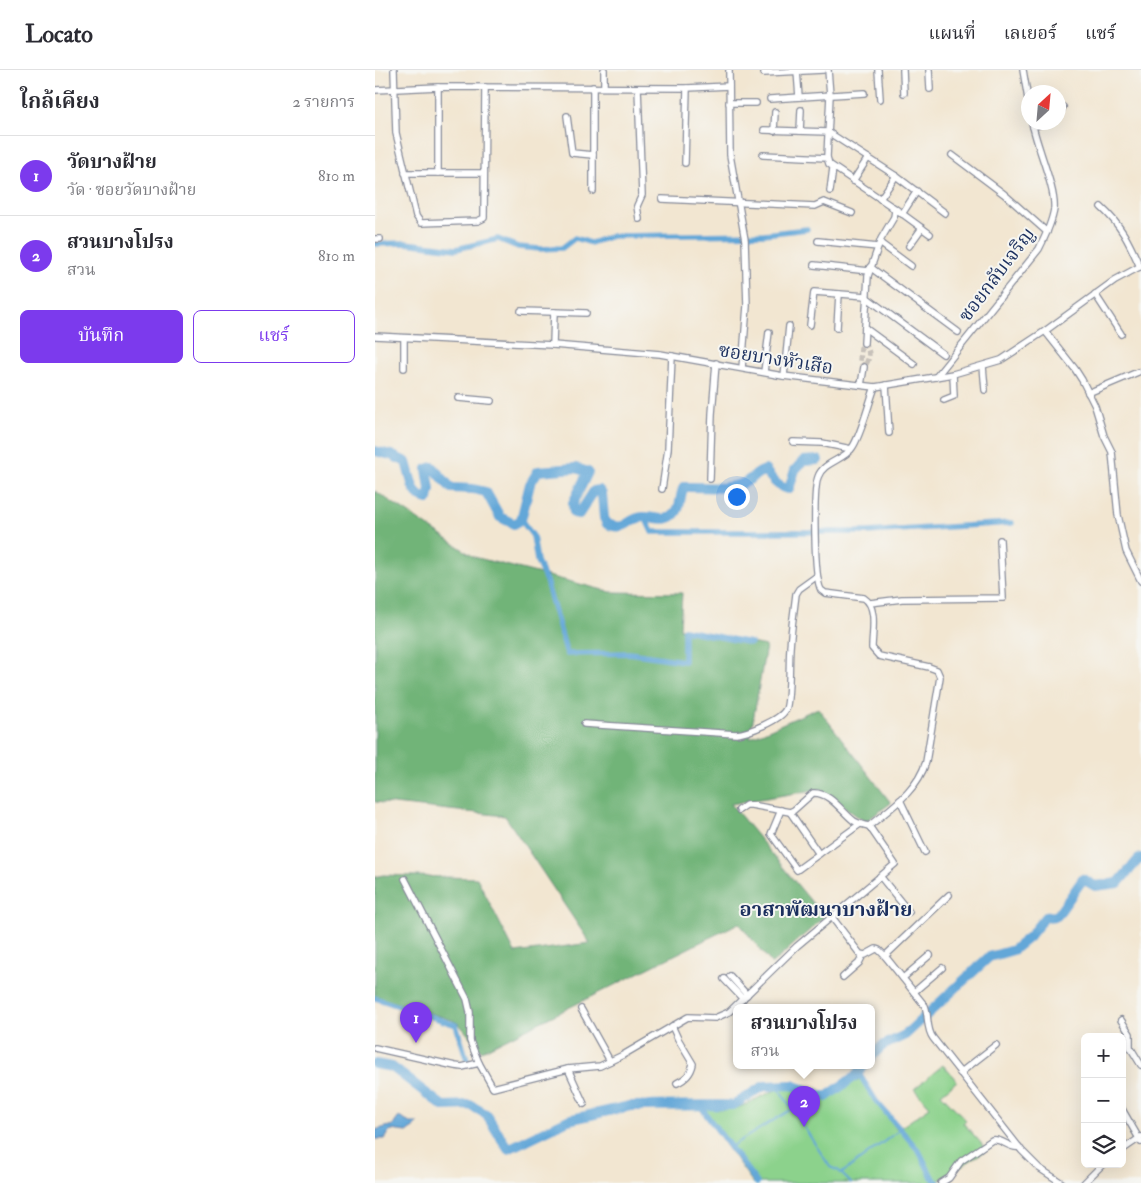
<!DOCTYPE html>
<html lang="th">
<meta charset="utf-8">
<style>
:root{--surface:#fff;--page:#f7f7f7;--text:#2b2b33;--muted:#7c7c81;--line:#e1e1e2;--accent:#7c3aed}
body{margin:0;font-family:"IM FELL Double Pica","Noto Serif Thai",serif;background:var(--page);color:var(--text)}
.controls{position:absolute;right:15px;bottom:15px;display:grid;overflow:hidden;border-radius:8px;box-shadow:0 5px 20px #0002}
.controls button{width:45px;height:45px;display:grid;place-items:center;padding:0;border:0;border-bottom:1px solid var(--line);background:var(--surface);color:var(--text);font:25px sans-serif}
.compass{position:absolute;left:646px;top:15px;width:45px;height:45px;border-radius:50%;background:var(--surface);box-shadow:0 5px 20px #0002;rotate:26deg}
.you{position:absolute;left:361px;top:426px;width:18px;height:18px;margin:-12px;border:4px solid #fff;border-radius:50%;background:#1a73e8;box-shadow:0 0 0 8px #1a73e833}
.badge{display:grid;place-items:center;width:32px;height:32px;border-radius:50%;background:var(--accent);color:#fff;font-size:16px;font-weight:700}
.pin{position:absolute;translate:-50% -41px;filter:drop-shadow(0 1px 2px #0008)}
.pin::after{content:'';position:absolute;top:26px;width:18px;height:15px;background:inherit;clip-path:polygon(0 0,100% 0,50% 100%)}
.popup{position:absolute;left:358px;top:934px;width:142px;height:65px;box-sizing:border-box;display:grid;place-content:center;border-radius:8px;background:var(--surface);filter:drop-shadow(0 1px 4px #0005);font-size:16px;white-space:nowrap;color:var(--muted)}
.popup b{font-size:19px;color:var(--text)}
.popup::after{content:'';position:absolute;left:50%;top:100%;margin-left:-10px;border:10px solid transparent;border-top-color:var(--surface)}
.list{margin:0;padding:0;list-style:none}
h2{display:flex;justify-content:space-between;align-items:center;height:65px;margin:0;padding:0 20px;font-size:21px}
h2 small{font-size:16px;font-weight:400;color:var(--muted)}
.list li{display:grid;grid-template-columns:32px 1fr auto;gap:15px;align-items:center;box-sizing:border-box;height:80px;padding:0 20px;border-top:1px solid var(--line)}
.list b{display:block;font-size:19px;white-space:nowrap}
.list p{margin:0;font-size:16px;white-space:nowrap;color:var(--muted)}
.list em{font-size:16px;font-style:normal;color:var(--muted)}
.actions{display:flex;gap:10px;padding:15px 20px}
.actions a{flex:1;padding:11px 0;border:1px solid var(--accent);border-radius:8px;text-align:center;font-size:18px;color:var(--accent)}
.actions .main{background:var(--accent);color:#fff}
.icon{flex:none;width:28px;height:28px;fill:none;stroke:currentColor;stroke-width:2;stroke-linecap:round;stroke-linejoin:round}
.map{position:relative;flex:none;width:766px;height:1113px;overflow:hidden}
header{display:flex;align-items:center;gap:30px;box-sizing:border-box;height:70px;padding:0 25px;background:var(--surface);border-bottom:1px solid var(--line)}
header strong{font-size:24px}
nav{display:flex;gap:28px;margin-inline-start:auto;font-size:18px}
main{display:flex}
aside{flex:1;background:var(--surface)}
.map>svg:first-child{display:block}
</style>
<header>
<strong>Locato</strong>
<nav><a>แผนที่</a><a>เลเยอร์</a><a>แชร์</a></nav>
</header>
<main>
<aside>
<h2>ใกล้เคียง<small>2 รายการ</small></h2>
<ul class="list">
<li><span class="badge">1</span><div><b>วัดบางฝ้าย</b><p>วัด · ซอยวัดบางฝ้าย</p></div><em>810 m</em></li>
<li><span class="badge">2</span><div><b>สวนบางโปรง</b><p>สวน</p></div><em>810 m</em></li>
</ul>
<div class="actions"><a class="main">บันทึก</a><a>แชร์</a></div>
</aside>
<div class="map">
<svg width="766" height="1113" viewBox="0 0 766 1113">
<rect width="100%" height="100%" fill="#f6f6f2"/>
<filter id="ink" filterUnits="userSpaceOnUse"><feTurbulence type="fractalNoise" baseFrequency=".02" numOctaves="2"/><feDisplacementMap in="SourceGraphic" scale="10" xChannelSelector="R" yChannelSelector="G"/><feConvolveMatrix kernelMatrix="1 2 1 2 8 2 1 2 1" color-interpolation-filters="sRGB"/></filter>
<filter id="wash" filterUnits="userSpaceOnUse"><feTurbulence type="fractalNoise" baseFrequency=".0096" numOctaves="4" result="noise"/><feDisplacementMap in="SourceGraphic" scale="20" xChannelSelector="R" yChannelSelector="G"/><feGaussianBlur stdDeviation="1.12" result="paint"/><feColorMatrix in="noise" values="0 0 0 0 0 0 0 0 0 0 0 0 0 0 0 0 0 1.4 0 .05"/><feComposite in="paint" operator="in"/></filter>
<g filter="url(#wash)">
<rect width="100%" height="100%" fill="#f2e6d1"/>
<path fill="#8cd28c" stroke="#548075" d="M568,995L582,1011L566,1024L591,1050L588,1053L606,1073L610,1081L560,1113H378L325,1039C339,1039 354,1042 367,1036C378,1032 399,1018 410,1018C423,1016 437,1028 450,1030L486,1008L522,1060L555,1037L539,1019Z"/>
<path fill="#71b478" stroke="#46726b" d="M0,421L99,487L236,522L307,523L305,559L391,576L375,668L443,638L516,733L490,752L445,719L356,734L449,847L397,894L364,853L107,981L84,954L77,950L0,926V807L8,805L102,808L140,883L215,873L130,746L0,732Z"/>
<path fill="#64a7d8" stroke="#406b9b" d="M24,1047L35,1053H43L40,1057L32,1062L15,1060L9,1069H0V1060L18,1055Z"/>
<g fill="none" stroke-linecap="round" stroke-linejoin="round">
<g stroke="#64a7d8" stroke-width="2">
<path d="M402,1016L455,1097L464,1101L476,1113"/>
<path d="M355,1077L417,1039"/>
<path d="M467,1103L526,1059"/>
</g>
<g stroke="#64a7d8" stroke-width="5.5">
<path d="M0,174L30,173L81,179L123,169L143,177L165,179L187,178L200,168L216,173L237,166L389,164L432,159"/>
<path d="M270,447L277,462H491L637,453"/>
<path d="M146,450L158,466L162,491L171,511L192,584L254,583L309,591V560L376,573"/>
<path d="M0,928L81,955L92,990"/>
<path d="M483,1002L501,1031L544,1081L557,1107L563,1113"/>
<path d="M326,1035L330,1043L382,1113"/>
</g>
<g stroke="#64a7d8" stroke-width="10">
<path d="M0,381L16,385L31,392L38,417L44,426L53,429L55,419L52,399L58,397L76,418L98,419L111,422L125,447L139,454L146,450L155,414L163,401L201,398L213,402L198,433L199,443L204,444L219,421L224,420L227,424L229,448L232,454C254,462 250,449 268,447C278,446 290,453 299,445C307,438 304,425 309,417C328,416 348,421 366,414C376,411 380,403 390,400C396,408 403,418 414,419L420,400L428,391L443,390"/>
<path d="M496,987L507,976L530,965L614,887L638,880L654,867L670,847L682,846L708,809L720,816L743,813L763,790L766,788"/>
<path d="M0,994L17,997L68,1036L95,1035L111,1044L133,1079L193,1050L255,1036L358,1035L389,1016L417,1015L451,1027L479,1007L489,996"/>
</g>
</g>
</g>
<g filter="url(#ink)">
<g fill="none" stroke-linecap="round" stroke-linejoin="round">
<path stroke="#c7c1ba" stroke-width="5.5" stroke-dasharray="5.5 3" stroke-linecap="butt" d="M489,273C496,281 495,289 489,297L485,292L486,278Z"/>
<defs>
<g id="minor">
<path d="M19,0L21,63L41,146L46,153L103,151L109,148L110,17"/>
<path d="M229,0V17"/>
<path d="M354,0L355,85L370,170L372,236L367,298"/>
<path d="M453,0L455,25L452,87L454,94L516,136L520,141L519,147L506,169L493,206L489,273"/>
<path d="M503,0L505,29"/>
<path d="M528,0L529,23"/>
<path d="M554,0L555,19"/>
<path d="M648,0L654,35"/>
<path d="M422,1L424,27"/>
<path d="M389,3L448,0"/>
<path d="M218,17V121"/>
<path d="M263,18L267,125L262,136L264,149"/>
<path d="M0,20L63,17L312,18L354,16"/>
<path d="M395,29L489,23"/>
<path d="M354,33H381"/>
<path d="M684,43L688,37"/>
<path d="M192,46L197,83L218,85"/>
<path d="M658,57L671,52"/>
<path d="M389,60L453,62L521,106L570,143"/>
<path d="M399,61L400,42"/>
<path d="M425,61L426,40"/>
<path d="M388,85L452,88"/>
<path d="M577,85L629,124L672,162"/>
<path d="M310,93L312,18"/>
<path d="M30,103H109"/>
<path d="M63,103V17"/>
<path d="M478,111L493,88"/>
<path d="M455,121L458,98"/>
<path d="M287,129L440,136L449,132L477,143"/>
<path d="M505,129L521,106"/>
<path d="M518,137L555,164"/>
<path d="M726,137C746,155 754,172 765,197"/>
<path d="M527,144L542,121"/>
<path d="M0,169H5"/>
<path d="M443,171L503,177"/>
<path d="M505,173L536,196"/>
<path d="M534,176L547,158"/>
<path d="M439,195L494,201"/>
<path d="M495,197L583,262"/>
<path d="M720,224L746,264"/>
<path d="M491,227L568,284"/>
<path d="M146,241L211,243"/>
<path d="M435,255L439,222L491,226"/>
<path d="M462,258L464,224"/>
<path d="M490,258L539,294"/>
<path d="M670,261L700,299L707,310L720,336L729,366L737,382L743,445L751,481L766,511"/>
<path d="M0,266L178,275L285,284L408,306L500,317L578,304L626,290L670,261L740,210L766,196"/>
<path d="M29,268V298"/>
<path d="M178,275L179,242"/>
<path d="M608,296L610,320"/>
<path d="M389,302L394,262"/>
<path d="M409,306L414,256"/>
<path d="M561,307L664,179C670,167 677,153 679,139C681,119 661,75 657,52"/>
<path d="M486,315L489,297"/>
<path d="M511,315L514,363"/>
<path d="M713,323L763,302"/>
<path d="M83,328L116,331"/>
<path d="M569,330L579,326L578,304"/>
<path d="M418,372L447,373L476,379"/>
<path d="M335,409L337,344L341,293"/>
<path d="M287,419L293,379L297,286"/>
<path d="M495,533L527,529L628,528L625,470"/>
<path d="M209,654L361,664C373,663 406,650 411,639C415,630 414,590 415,578C416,560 419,542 421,524L424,519L442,506"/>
<path d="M525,730L550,782"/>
<path d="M364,740L371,735H376L415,742L419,740L438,723C455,722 467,742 479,751C484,754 489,755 494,756"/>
<path d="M406,740L396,764L422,800L485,754"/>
<path d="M415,742L444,784"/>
<path d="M505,806L534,842"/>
<path d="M30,809L92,929L95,942V971L104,993"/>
<path d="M456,846L485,884L490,885L501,879L504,880L510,886L550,936C554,946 551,959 558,968L647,1081L664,1098L687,1113"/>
<path d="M510,886L574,825"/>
<path d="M355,906L372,925"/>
<path d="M468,907L484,893L488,885"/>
<path d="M528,908L555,885"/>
<path d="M349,909L368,929"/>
<path d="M539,922L567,898"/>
<path d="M206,939L235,991"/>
<path d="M746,950L755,964V977L766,995"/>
<path d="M297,956L303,969L318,994C316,1004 311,1009 302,1013"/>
<path d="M0,978L80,996L87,997L104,993L118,1018L193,999L225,996L248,985L313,947L340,948L354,942L422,876L520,794L494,756C517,737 542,721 551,692L565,607L562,600L554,597L504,586L497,578C497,563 503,537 489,528L450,523L446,520C439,508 438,421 443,407C448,392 469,390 477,378C486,366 494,332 500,317"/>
<path d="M193,999L209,1034"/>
<path d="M585,1003L621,975"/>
<path d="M747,1039L766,1072"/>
<path d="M747,1080L766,1067"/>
<path d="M566,1113L574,1108L586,1091L617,1070C627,1068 634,1079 644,1077"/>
<path d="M709,1113L728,1094"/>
</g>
</defs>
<use href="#minor" stroke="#868a98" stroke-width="8"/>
<use href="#minor" stroke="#fff" stroke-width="5.5"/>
</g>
</g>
<g text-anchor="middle" stroke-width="4" stroke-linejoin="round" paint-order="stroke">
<g font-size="19" fill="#1b2f5e" stroke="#f6f6f2">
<text transform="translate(621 204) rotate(-53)" y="7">ซอยกลับเจริญ</text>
<text transform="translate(401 288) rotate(9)" y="7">ซอยบางหัวเสือ</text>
</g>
<g font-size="20" font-weight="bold" fill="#1b2f5e" stroke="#f6f6f2">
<text x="451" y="846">อาสาพัฒนาบางฝ้าย</text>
</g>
</g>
</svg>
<div class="controls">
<button>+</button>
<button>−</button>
<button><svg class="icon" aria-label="layers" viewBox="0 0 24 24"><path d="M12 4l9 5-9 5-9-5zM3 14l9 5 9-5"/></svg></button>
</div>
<svg class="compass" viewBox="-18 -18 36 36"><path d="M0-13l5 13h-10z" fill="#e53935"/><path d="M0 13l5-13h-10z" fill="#7c7c81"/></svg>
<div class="you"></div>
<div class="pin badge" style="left:41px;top:973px">1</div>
<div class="pin badge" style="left:429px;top:1057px">2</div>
<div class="popup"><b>สวนบางโปรง</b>สวน</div>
</div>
</main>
